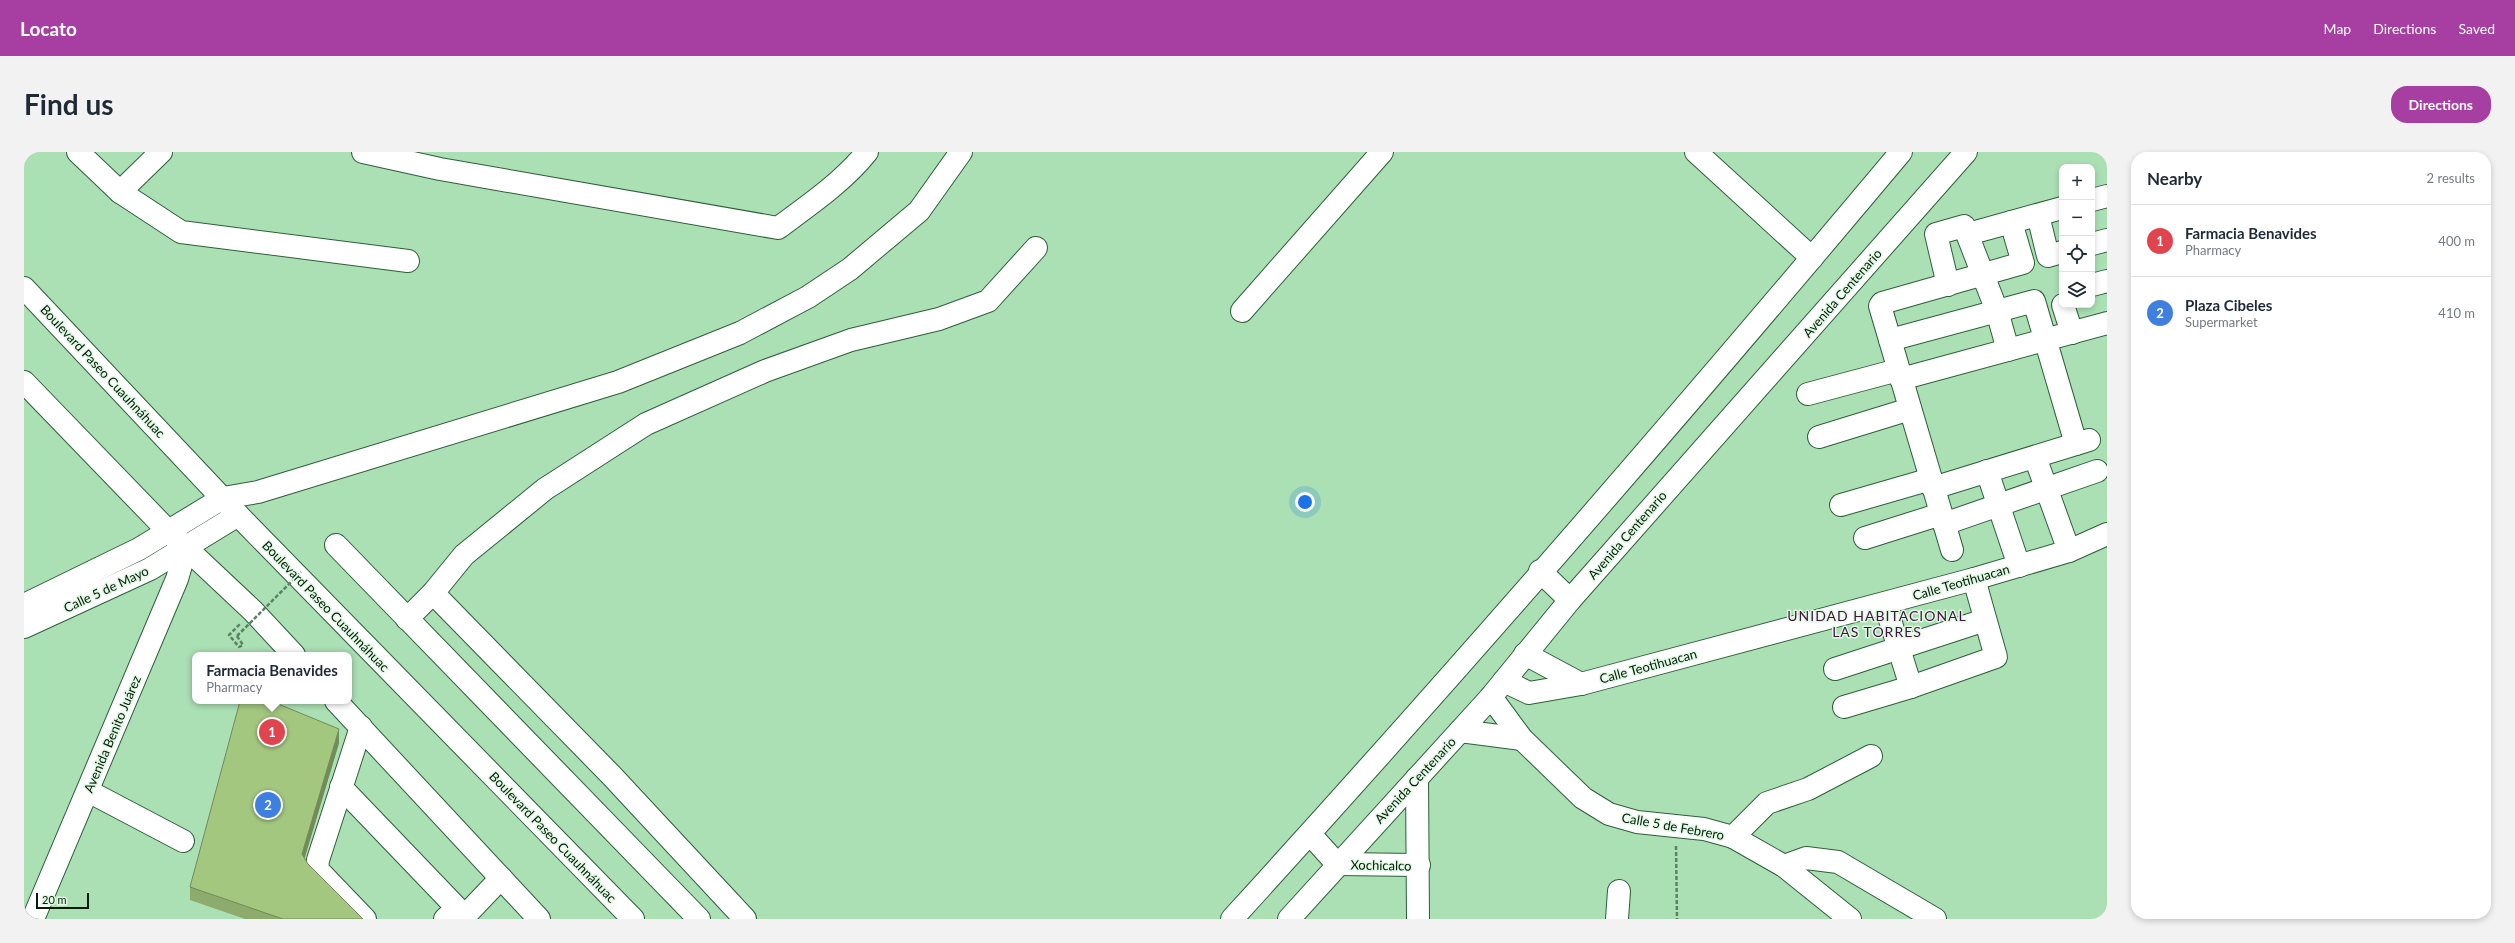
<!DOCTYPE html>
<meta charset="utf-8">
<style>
:root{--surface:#fff;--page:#f2f2f3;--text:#1f2937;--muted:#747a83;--line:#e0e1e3;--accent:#a73ea1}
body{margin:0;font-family:Lato,sans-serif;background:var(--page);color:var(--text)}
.controls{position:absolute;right:12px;top:12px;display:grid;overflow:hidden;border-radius:8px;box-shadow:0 2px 6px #0003}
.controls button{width:36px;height:36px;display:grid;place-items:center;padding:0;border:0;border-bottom:1px solid var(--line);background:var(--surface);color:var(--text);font:20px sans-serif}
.scale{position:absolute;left:12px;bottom:10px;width:53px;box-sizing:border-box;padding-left:4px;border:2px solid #071b0c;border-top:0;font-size:11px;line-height:14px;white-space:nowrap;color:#071b0c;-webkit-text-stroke:3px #dff9e3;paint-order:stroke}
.you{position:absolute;left:1281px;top:350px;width:14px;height:14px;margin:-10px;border:3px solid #fff;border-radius:50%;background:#1a73e8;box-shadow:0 0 0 6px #1a73e833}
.badge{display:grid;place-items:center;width:26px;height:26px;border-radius:50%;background:var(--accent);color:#fff;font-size:13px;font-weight:700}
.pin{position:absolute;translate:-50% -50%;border:2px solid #fff;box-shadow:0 1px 4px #0006}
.popup{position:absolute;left:168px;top:500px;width:160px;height:52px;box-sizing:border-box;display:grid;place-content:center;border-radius:8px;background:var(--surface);filter:drop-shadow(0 1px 3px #0005);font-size:13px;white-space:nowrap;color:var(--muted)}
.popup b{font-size:15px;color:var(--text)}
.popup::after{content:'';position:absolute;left:50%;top:100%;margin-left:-8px;border:8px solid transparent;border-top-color:var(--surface)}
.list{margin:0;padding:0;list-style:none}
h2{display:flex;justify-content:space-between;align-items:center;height:52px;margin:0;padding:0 16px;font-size:17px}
h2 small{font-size:13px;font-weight:400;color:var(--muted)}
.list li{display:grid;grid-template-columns:26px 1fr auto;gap:12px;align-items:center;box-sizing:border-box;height:72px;padding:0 16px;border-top:1px solid var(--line)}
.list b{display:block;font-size:15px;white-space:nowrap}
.list p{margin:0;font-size:13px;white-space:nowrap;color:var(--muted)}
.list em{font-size:13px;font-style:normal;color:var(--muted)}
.icon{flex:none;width:22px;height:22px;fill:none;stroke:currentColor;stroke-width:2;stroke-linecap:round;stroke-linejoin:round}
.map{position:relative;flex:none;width:2083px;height:767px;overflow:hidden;border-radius:16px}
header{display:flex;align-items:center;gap:24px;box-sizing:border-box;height:56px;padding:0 20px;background:var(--accent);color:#fff}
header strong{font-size:19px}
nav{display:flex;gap:22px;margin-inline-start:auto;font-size:14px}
.intro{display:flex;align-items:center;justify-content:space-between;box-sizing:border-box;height:96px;padding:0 24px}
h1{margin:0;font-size:28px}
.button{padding:10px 18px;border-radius:16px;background:var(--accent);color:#fff;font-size:14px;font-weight:700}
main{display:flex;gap:24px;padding:0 24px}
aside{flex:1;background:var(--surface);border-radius:16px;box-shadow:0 2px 6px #0003}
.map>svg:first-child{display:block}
</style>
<header>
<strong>Locato</strong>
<nav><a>Map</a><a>Directions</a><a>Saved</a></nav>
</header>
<div class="intro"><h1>Find us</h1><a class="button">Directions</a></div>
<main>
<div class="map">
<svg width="2083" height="767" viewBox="0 0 2083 767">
<rect width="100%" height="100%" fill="#abe0b4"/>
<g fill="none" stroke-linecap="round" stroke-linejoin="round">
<defs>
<g id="minor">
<path d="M54,0L96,40L157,80L384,109"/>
<path d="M339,0L416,17L754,76C785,53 819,30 843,0"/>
<path d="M1672,0L1788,106"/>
<path d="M96,40L137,0"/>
<path d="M2068,48L2083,44"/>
<path d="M2014,63L2024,104L2038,100"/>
<path d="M1944,82L2038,56"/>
<path d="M2068,92L2083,88"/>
<path d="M1924,133L1912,82L1940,74L1973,159L1984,198"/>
<path d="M2068,133L2083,129"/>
<path d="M2039,153L2048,181"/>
<path d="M1218,159L1358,0"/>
<path d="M1866,188L2010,149L2052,292"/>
<path d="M1877,227L2083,171"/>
<path d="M1784,242L1874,218"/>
<path d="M1795,285L1886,257"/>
<path d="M2011,305L2045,399"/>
<path d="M1963,319L1995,414"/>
<path d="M1909,336L2065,288"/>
<path d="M199,346L234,340L594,230L716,181L784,145L826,117L895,59L937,0"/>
<path d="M1817,353L1907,327"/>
<path d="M1920,372L2073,319"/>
<path d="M1841,386L1917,362"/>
<path d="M312,393L675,767"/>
<path d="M1928,398L1856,154L1858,151L1999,111L1987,70"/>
<path d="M1516,419L1546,448"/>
<path d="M409,441L588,624L721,767"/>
<path d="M1861,452L1887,535"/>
<path d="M383,467L409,441L440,403L521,337L622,272L741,219L827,188L915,167L964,149L1012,96"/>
<path d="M1501,502L1557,532"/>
<path d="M1811,517L1961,468"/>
<path d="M1480,529L1505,541L1557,532L1950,427L2045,399L2083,382"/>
<path d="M1467,545L1498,587L1559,646L1585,662L1613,670L1680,677L1709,685L1760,714L1826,767"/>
<path d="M1820,555L1887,535L1972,505L1950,427"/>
<path d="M337,575L294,708L293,717L341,767"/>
<path d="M1436,579L1498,587"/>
<path d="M1393,626L1394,767"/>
<path d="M317,635L433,756L421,767"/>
<path d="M64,639L159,689"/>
<path d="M1286,682L1313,712L1395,713"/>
<path d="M1709,685L1743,651L1784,637L1847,604"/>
<path d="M1760,714L1782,706L1814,710L1911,767"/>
<path d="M9,767L153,427L162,396"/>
<path d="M438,767L477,726"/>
<path d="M1208,767C1436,517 1659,260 1877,0"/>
<path d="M1265,767L1467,545L1546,448L1942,0"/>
<path d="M1593,767L1595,739"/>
</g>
<g id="major">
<path d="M0,136L214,363L609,767"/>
<path d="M0,230L145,380L229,459L270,503"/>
<path d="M0,453L115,397L199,346"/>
<path d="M0,475L126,417L214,363"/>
<path d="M312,549L515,767"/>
</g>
</defs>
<use href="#minor" stroke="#2d5f3a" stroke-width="24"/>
<use href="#major" stroke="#2d5f3a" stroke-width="24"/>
<g stroke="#5c8163" stroke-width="2.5" stroke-dasharray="4 2" stroke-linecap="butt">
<path d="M213,484L219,493L215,495L205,483L216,472"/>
<path d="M1652,694L1653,767"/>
</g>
<use href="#minor" stroke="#fff" stroke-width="22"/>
<use href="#major" stroke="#fff" stroke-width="22"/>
<path stroke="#5c8163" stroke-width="2.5" stroke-dasharray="4 2" stroke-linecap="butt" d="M213,484L277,420"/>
</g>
<path fill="#8cab6d" d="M315,591L280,707L284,712L339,767H221L166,748V735Z"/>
<path fill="#728b59" d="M315,577V591L278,715V702Z"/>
<path fill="#a3c77f" stroke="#728b59" d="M216,549H247L315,577L278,702L284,712L339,767H259L166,735Z"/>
<g text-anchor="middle" stroke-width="3" stroke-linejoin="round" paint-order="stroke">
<g font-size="13" fill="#071b0c" stroke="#dff9e3">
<text transform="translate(1818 141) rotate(-49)" y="5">Avenida Centenario</text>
<text transform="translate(79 219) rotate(47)" y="5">Boulevard Paseo Cuauhnáhuac</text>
<text transform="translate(1603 383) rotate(-49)" y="5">Avenida Centenario</text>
<text transform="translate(1937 430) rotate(-16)" y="5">Calle Teotihuacan</text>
<text transform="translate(82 437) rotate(-25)" y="5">Calle 5 de Mayo</text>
<text transform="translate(302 454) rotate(46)" y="5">Boulevard Paseo Cuauhnáhuac</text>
<text transform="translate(1624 514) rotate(-15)" y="5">Calle Teotihuacan</text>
<text transform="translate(88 582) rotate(-67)" y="5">Avenida Benito Juárez</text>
<text transform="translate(1391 628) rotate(-47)" y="5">Avenida Centenario</text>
<text transform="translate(1649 674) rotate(10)" y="5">Calle 5 de Febrero</text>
<text transform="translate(529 685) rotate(46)" y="5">Boulevard Paseo Cuauhnáhuac</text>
<text transform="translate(1357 713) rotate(1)" y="5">Xochicalco</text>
</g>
<g font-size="14" letter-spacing="1" fill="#441241" stroke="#dff9e3">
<text x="1853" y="469">UNIDAD HABITACIONAL<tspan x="1853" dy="16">LAS TORRES</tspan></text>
</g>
</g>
</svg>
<div class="controls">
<button>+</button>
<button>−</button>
<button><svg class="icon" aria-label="locate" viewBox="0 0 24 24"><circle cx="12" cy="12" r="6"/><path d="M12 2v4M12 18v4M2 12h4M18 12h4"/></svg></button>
<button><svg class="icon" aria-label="layers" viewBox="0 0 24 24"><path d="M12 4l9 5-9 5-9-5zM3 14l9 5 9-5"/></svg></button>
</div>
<div class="scale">20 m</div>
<div class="you"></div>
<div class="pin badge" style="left:248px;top:580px;background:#e0444e">1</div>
<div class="popup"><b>Farmacia Benavides</b>Pharmacy</div>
<div class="pin badge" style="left:244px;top:653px;background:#3f7fe0">2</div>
</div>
<aside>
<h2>Nearby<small>2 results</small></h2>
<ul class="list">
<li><span class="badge" style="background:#e0444e">1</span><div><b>Farmacia Benavides</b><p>Pharmacy</p></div><em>400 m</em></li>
<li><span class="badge" style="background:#3f7fe0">2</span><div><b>Plaza Cibeles</b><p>Supermarket</p></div><em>410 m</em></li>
</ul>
</aside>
</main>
